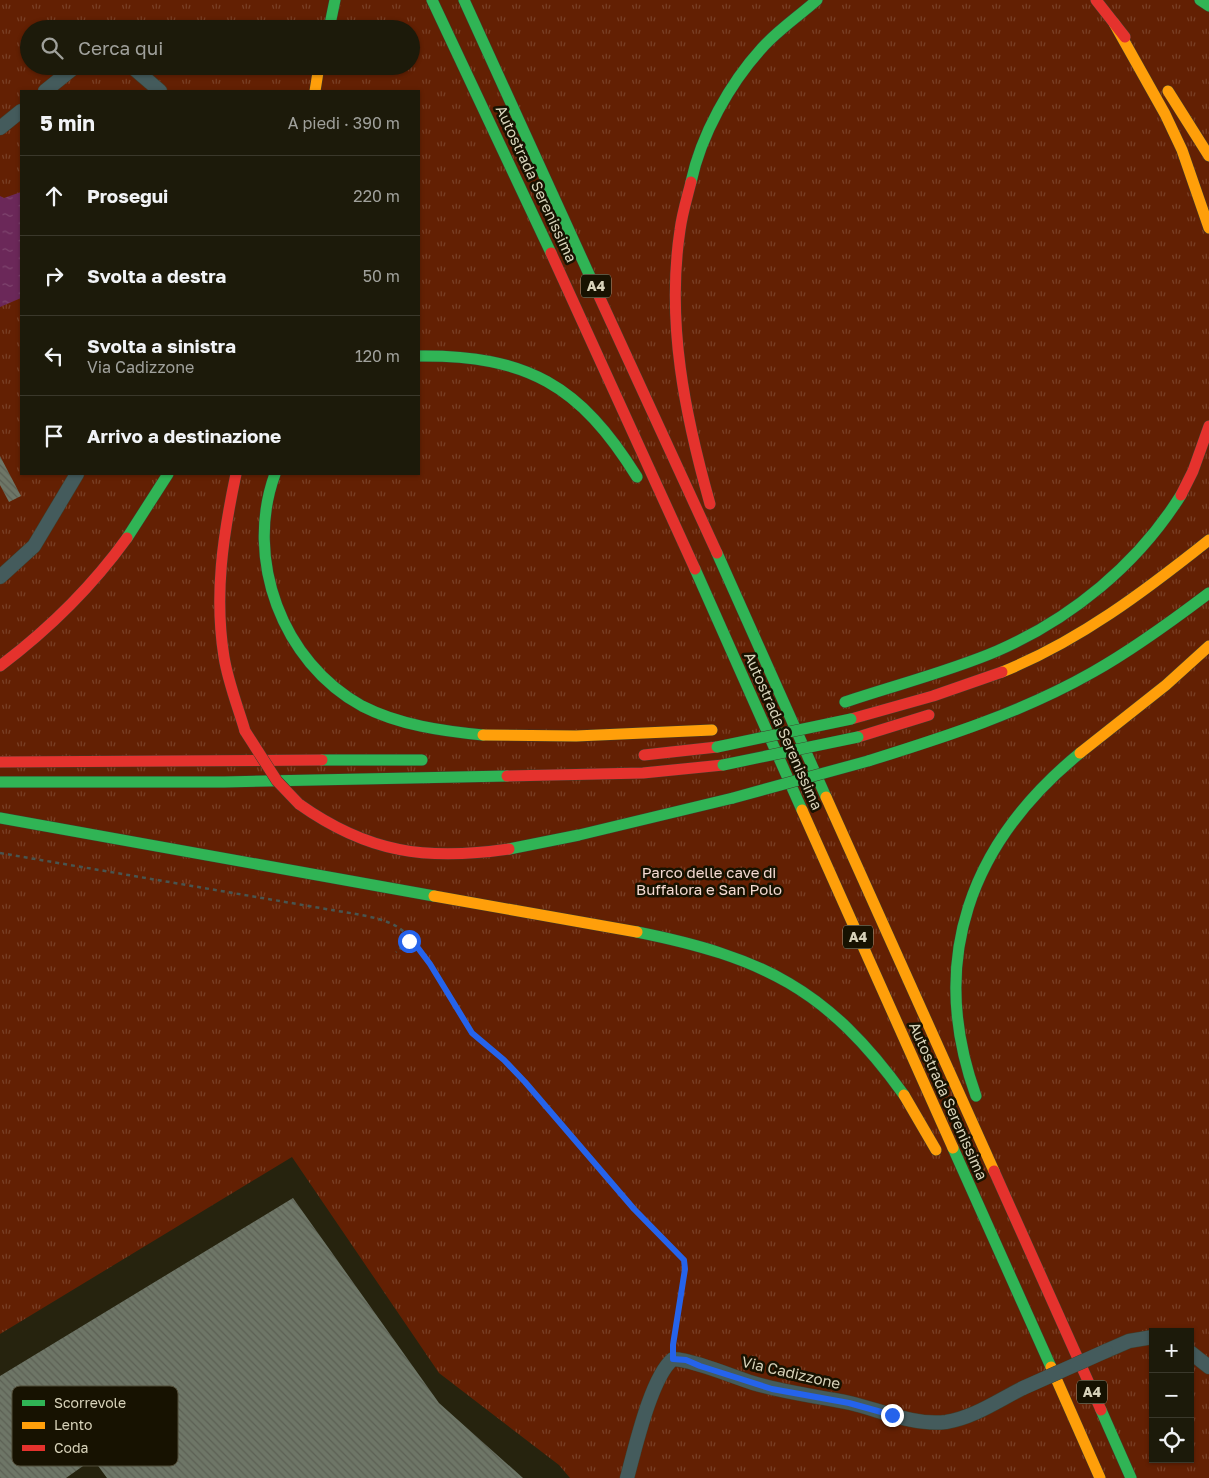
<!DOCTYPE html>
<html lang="it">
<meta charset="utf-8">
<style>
:root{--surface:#1c1a0a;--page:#252313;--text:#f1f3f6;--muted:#a0a19c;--line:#3a382b}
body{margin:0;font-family:"Golos Text",sans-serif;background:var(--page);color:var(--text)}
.controls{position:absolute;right:15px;bottom:15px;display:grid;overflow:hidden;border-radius:0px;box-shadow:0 1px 4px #0004}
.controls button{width:45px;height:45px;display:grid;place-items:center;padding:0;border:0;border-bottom:1px solid var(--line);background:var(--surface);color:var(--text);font:25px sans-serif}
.stop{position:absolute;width:15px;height:15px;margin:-11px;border:4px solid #2563eb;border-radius:50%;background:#fff}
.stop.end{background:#2563eb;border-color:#fff;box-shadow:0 1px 5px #0008}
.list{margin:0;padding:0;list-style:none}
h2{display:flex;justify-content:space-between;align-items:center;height:65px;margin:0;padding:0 20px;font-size:21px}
h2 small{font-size:16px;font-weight:400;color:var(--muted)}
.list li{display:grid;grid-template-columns:32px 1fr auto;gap:15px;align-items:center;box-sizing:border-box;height:80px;padding:0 20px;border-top:1px solid var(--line)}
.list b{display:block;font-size:19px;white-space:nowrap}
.list p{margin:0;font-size:16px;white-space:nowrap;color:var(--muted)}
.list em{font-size:16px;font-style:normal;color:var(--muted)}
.icon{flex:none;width:28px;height:28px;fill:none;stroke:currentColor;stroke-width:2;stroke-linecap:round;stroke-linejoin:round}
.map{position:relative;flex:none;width:1209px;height:1478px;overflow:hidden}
.search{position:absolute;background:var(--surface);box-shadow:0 1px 4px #0004;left:20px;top:20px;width:400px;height:55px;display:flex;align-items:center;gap:12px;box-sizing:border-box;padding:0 18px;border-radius:28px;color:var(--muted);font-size:19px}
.panel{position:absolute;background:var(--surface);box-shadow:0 1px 4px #0004;left:20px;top:90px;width:400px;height:385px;border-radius:0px}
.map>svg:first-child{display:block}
</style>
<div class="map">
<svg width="1209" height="1478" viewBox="0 0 1209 1478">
<defs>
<pattern id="park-tufts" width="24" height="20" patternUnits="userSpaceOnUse" patternTransform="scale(1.25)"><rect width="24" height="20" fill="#632003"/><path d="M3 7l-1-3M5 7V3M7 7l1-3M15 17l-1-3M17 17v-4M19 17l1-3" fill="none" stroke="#794026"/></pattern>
<pattern id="water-ripples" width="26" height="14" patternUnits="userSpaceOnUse" patternTransform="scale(1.25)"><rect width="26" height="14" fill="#6b2859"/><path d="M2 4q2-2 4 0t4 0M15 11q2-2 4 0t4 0" fill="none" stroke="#7f466f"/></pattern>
<pattern id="building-back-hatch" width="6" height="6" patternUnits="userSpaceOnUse" patternTransform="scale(1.25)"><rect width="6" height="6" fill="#6e7667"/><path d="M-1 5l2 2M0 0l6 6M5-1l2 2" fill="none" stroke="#5c6054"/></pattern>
</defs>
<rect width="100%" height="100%" fill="#26230e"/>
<path fill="url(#park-tufts)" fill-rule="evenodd" d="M0,0H1209V1478H570L559,1465L439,1373L292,1157L0,1334ZM29,29H411V66H29ZM21,91H419V474H21ZM1153,1332H1190V1459H1153Z"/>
<path fill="url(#water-ripples)" d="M21,192V298L0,307V196L4,198Z"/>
<g fill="url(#building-back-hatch)">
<path d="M0,456L21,496L9,502L0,485Z"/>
<path d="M293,1198L439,1403L523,1478H107L93,1459L66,1478H0V1376Z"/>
</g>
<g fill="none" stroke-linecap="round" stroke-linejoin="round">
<defs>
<g id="street">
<path d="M131,66L160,91"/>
<path d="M45,91L76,66"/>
<path d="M0,128L21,111"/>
<path d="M0,577L34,546L77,474"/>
<path d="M1106,1351L1129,1341L1153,1337"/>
<path d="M1190,1352L1209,1367"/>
<path d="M627,1478C635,1449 651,1377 673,1359C694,1360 731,1376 753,1383C785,1393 817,1396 850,1403C880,1410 914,1426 946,1422C973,1418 999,1400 1023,1388"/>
</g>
<g id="fast">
<path d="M432,0L551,253"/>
<path d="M464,0L593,283"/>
<path d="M1200,0L1209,6"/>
<path d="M329,29L335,0"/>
<path d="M691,182C701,135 730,83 762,48C778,30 799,16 817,0"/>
<path d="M419,356C527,355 580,385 637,477"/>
<path d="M275,474C244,559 282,662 362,706C399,725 442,731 483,735"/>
<path d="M127,538L168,474"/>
<path d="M717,553L826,797"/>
<path d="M695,569L802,810"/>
<path d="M845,702C895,685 948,672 997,651C1071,619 1138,564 1181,495"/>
<path d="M322,760H422"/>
<path d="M868,761C945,737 1023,712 1093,672C1134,649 1172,621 1209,593"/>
<path d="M0,782H224L507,776"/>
<path d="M0,818L434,896"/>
<path d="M509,849L579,835L733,798"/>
<path d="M637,932C762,957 828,989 904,1095"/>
<path d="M976,1096C927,960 970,843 1080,753"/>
<path d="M953,1148L1051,1367"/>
<path d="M1101,1410L1131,1478"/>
</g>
<g id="slow">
<path d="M1114,23L1165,114L1182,150L1209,228"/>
<path d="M315,91L319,66"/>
<path d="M1168,91L1209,156"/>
<path d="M1002,672C1079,641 1145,591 1209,540"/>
<path d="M483,735L576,736L712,730"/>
<path d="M1080,753L1166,685L1209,646"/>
<path d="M826,797L994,1171"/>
<path d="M802,810L953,1148"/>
<path d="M434,896L637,932"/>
<path d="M904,1095L936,1150"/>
<path d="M1051,1367L1100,1478"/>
</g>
<g id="jam">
<path d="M1096,0L1125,37"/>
<path d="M691,182C687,198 682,214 680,230C666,323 685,415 710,504"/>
<path d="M551,253L695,569"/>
<path d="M593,283L717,553"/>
<path d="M236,474C223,535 214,595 224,657C228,682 238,707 245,731"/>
<path d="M1181,495L1193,471L1209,426"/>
<path d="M0,666C49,629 91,588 127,538"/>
<path d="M851,719L933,696L1002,672"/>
<path d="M858,737L929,715"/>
<path d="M644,755L717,747"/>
<path d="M0,762L322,760"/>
<path d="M507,776L643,773L723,765"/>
<path d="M299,804C368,853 426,861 509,849"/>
<path d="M994,1171L1101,1410"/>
</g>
</defs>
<use href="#street" stroke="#413d2b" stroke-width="15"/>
<use href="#fast" stroke="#413d2b" stroke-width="12"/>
<use href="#slow" stroke="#413d2b" stroke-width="12"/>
<use href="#jam" stroke="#413d2b" stroke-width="12"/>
<g stroke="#485550" stroke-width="2.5" stroke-dasharray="4 4" stroke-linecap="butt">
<path d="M0,853L332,910C352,914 404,918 409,941L396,952"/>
<path d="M409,941L418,947L430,964L471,1033L504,1060L525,1082L634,1209L684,1260L685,1269L673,1346"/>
</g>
<use href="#street" stroke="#445b5c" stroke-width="14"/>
<use href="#fast" stroke="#30b455" stroke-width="11"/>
<use href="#slow" stroke="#ff9f0a" stroke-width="11"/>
<use href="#jam" stroke="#e5322d" stroke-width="11"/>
<defs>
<path id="street-bridge" d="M1023,1388L1106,1351"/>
<g id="fast-bridge">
<path d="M717,747L851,719"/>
<path d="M723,765L858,737"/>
<path d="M733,798L868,761"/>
</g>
<path id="jam-bridge" d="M245,731L277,781L299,804"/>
</defs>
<use href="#street-bridge" stroke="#413d2b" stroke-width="15" stroke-linecap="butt"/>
<use href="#fast-bridge" stroke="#413d2b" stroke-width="12" stroke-linecap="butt"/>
<use href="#jam-bridge" stroke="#413d2b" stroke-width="12" stroke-linecap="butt"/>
<use href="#street-bridge" stroke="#445b5c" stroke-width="14"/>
<use href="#fast-bridge" stroke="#30b455" stroke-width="11"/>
<use href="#jam-bridge" stroke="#e5322d" stroke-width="11"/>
</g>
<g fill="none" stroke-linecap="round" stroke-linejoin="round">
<path stroke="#2563eb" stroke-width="6" d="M409,941L418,948L430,964L472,1033L504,1060L525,1082L634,1209L684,1260L685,1269L673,1345V1359L686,1360L700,1366L772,1389L849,1403L892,1415"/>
</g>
<g text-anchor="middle" stroke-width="5" stroke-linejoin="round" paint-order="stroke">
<g fill="#171201" stroke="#9e9982" stroke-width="1">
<rect x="581" y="274.5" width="30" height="23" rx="4"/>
<rect x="843" y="925.5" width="30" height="23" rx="4"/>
<rect x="1077" y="1380.5" width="30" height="23" rx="4"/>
</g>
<g font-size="14" font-weight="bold" fill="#d8d3ba">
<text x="596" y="291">A4</text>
<text x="858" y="942">A4</text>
<text x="1092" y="1397">A4</text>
</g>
<g font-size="15" fill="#d8d3ba" stroke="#171201">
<text transform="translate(536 184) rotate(65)" y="5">Autostrada Serenissima</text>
<text transform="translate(783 731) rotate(66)" y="5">Autostrada Serenissima</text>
<text transform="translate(948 1101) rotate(66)" y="5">Autostrada Serenissima</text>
<text transform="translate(791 1373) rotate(13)" y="5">Via Cadizzone</text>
</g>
<g font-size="15" fill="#f4dad2" stroke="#171201">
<text x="709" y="878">Parco delle cave di<tspan x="709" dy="17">Buffalora e San Polo</tspan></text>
</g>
</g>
<rect x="12" y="1386" width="166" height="80" rx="8" fill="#171201" stroke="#514c38" stroke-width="1"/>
<rect x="22" y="1400" width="23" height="6" fill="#30b455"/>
<rect x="22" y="1422" width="23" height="7" fill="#ff9f0a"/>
<rect x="22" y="1445" width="23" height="6" fill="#e5322d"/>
<g font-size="14" fill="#d8d3ba">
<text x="54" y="1408">Scorrevole</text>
<text x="54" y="1430">Lento</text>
<text x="54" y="1453">Coda</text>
</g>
</svg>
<div class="controls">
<button>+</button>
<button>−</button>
<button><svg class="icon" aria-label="locate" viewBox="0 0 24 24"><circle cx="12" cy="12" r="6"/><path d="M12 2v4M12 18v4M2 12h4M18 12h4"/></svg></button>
</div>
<div class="stop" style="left:409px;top:941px"></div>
<div class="stop end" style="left:892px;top:1415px"></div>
<div class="search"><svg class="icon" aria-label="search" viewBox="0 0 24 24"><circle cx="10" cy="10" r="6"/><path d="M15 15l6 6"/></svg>Cerca qui</div>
<section class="panel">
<h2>5 min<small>A piedi · 390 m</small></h2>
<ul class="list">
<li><svg class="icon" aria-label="ahead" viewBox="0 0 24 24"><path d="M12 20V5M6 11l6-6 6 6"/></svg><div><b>Prosegui</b></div><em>220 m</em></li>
<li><svg class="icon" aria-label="right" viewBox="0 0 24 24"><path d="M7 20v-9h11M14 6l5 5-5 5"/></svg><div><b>Svolta a destra</b></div><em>50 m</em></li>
<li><svg class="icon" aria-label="left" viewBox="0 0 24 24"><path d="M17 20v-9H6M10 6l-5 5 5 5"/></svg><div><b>Svolta a sinistra</b><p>Via Cadizzone</p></div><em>120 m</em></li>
<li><svg class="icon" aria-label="arrive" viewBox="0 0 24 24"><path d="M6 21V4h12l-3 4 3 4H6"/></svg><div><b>Arrivo a destinazione</b></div></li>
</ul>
</section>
</div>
